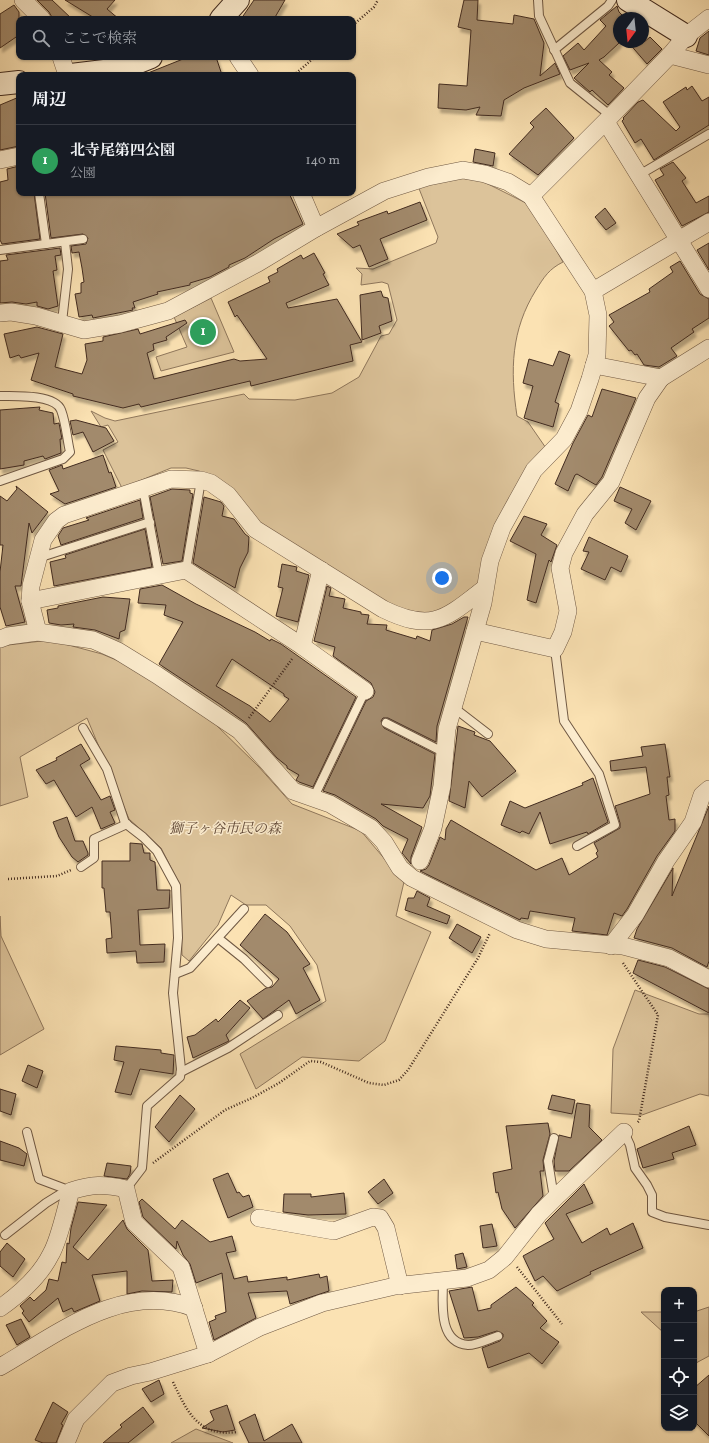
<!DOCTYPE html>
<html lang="ja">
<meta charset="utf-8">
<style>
:root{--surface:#171b24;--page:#20242c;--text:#f1f3f6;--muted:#9ea1a6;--line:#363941;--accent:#d93025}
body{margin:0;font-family:Vollkorn,"Noto Serif JP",serif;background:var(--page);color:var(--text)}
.controls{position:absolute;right:12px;bottom:12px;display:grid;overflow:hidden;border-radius:8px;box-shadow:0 1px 3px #0004}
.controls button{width:36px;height:36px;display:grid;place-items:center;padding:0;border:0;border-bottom:1px solid var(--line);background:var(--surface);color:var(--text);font:20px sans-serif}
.compass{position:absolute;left:613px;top:12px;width:36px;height:36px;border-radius:50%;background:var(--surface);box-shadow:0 1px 3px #0004;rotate:195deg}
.you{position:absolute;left:442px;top:578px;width:14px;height:14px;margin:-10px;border:3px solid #fff;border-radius:50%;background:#1a73e8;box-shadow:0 0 0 6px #1a73e833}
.badge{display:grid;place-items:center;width:26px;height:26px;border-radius:50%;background:var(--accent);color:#fff;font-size:13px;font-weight:700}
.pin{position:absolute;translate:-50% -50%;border:2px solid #fff;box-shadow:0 1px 4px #0006}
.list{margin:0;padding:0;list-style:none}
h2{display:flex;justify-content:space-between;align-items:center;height:52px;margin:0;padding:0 16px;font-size:17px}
h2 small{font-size:13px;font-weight:400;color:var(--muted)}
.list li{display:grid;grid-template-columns:26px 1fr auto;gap:12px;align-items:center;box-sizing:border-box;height:72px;padding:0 16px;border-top:1px solid var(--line)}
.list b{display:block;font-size:15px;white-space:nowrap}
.list p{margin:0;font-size:13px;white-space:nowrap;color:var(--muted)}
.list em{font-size:13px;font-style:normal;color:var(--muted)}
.icon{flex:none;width:22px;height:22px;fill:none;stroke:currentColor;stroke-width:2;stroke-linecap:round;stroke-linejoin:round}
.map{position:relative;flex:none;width:709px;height:1443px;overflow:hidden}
.search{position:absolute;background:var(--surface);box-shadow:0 1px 3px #0004;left:16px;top:16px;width:340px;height:44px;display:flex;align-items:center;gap:10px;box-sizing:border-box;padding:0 14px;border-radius:8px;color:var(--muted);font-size:15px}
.panel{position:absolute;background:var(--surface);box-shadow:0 1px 3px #0004;left:16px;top:72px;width:340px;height:124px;border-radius:8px}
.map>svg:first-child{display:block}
</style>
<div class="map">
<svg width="709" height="1443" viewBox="0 0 709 1443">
<defs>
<filter id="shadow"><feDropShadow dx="2.5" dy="4.5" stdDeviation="1" flood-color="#0004"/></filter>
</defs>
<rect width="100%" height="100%" fill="#fbe2b3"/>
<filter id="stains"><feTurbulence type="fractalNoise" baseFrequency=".005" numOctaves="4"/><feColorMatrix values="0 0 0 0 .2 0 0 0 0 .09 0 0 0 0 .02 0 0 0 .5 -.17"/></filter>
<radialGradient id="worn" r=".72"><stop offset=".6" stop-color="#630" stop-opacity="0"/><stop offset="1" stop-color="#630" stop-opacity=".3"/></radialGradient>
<g fill="#dcc39a" stroke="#8f775c">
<path d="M458,178L480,180L524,202L534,211L563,262C549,269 544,277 536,290C511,330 510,370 517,416L528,422L548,451L480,581L445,609L427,615L402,613L260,523L212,478L199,471L186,468H171L122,488L103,450L118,442L108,425L101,427L91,411L105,418L115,421L244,394L249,399L295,400L332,393L359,377L381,336L389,334L397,320L388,284L382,282L361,285L362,274L356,268L373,269L436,243L438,237L418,186Z"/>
<path d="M211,298L234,352L161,371L156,357L187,347L174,317Z"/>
<path d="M50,640L102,654L135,668L211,720L258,766L292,804L361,831L404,882L396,916L431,932L385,1041L359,1061L302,1057L256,1089L240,1054L326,1001L317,965L290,926L266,905H246L231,895L218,925L189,961L182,955L180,885L161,848L129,819L87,718L20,757L28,797L0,806V646Z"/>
<path d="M0,916L1,936L44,1029L0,1055Z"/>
<path d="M635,990L699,1014H709V1096L700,1094L642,1115L611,1113L613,1049Z"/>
<path d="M709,1307V1356L696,1363L694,1362V1312Z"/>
<path d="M641,1312H664V1333Z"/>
<path d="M196,1429L233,1443H171Z"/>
</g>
<g fill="#a28a6c" stroke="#422b1f" fill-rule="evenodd" filter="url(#shadow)">
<path d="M37,0H52L72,19H53L49,12Z"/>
<path d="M65,0H115L107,9L119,19H96Z"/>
<path d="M254,0H285L274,19H241Z"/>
<path d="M464,0H478L477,20L513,24L514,15L534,19L544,43L540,76L555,63L560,74L524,88L504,100L501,116L476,115L480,107L466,110L438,108L439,84L467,86L471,30L458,27Z"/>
<path d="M14,5L19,12V35L0,48V14Z"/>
<path d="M617,6L619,12L625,18H619V43L604,57L599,60L612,72L609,75L624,88L608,105L592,90L590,92L574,78L589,63L570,70L563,56L578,43L584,50L606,26L600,20Z"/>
<path d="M709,31V55L696,51L700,38Z"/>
<path d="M650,37L662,49L647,64L628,42H644Z"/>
<path d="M188,57H216L222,75H143Z"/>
<path d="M692,86L702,101L709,97V125L654,160L641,139L635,143L622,121L624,119L623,118L638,102L643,100L676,131L680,127L663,102L686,87L687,90Z"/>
<path d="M19,97V146L0,150V105Z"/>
<path d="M546,108L574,138L538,175L509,154L534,127L530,123Z"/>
<path d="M475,149L495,153L493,166L473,162Z"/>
<path d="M673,162L686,178L682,181L696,203L709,196V212L682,226L655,180L664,175L660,169Z"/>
<path d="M19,166V193H34L40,239L2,244L0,240V182L8,180L7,169Z"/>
<path d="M45,193H289L303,224L274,239L245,258L229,265V267L210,277L190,283V285L157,292L158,294L133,302L135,308H132L133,310L93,318L92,315L79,317L75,294L81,293V283L84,282L82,268L79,252L72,253L71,246L86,244L88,238L83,234L51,238Z"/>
<path d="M420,202L427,220L380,239L388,259L369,267L360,245L353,248L337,234L359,225L357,222L387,211L388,214Z"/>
<path d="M605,208L616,223L606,230L595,217Z"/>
<path d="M709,243V270L697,250Z"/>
<path d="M60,248L61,255L55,256L57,270L53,271L58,306L48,309L37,306V302L26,304L12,302L0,303V261L8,260L6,255Z"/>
<path d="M314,253L325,273L323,274L329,285L286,303L288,308L337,299L362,342L350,345L353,361L251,386L250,381L141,407L139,404L123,408L73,396V394L31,380L39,353L21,358L19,355L10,358L4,334L37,327L63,334L55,367L82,374L87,360L85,344L103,341V337L138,329L140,334L185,320L187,323L166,337L167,340L153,344L154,350L147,353L154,379L234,359L240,361L267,359L237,315L235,317L228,302L270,282L268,277L278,272L277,269L301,255L303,259Z"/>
<path d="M680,261L700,294L709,299V318L692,329L694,332L671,348L677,356L659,367L644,365L637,354L635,355L631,350L629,351L609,326L614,322L609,315L650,292L649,289L673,272L670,267Z"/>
<path d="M381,291L383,297L388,298L392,321L379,326L381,333L362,340L360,295Z"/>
<path d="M559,351L570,355L555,402L559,404L553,427L524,418L533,386L523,383L529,359L553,366Z"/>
<path d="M602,389L636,398L602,477L596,485L577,474L575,475L568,491L555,484L573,443L588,415L592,417Z"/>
<path d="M40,407L39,410L53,413L54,424L59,423L62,439H60L61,453L45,459L43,456L24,461V465L0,469V410Z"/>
<path d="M76,420L106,428L114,441L93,452L83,432L73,435L70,421Z"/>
<path d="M103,455L109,473L111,472L116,487L65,504L50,494L59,491L49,470L62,465L63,469Z"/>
<path d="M16,486L48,512L32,533L29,523L21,586H15L25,622L6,626L0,607V572L3,545H0V496L7,501L17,489Z"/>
<path d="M620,487L651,501L636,530L625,523L632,509L614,501Z"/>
<path d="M172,489L190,490V493L193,494L182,561L163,564L150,497Z"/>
<path d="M204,497L221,502L224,506L222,516L234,519L245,534L249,537L248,552L240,568L235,588L193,563Z"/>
<path d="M140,500L143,518L61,545L58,536L63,528L89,520L86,518Z"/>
<path d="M524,516L547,524L541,535L557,545L551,562L549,560L536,603L527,600L536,554L510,541Z"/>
<path d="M145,529L152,567L54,586L50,562L66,558L65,555Z"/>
<path d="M589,537L628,556L621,572L611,567L605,580L581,569L589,552L583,551Z"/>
<path d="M282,564L297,567L296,571L309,575L298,622L276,616L283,588L278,587Z"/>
<path d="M162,585L196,604L255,632L270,641L271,639L281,644L356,697L313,787L299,782L296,780L299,775L287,768V766L277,758L246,723L221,705L159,664L183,622L164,615L166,605L138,603L140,589ZM232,659L284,694V696L289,699L270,722L250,706L216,686Z"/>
<path d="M327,586L331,588L329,596L345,599L343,608L361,612V614L369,615L367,624L387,625L386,630L416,639L417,636L430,641L432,630L452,624L464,617H468L437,726L436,742L388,718H383L381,721L384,728L435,754L430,796L423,808L381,804L422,827L411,857V864L402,853L408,839L383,826L376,819L335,795L323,791L366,701L373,697L375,692L371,683L333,656L335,647L314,641Z"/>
<path d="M103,597L130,599L125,630L120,632L119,639L95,630L73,627L74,624L61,625L49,623L47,610L58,608V606Z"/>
<path d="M458,726L475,732L474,735L490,741L516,771L482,797L469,781L465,808L449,801Z"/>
<path d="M81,744L90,759L80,765L101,800L110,796L115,810L110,812L115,823L101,829L92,807L76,817L54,780L46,784L36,770L57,760L56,758Z"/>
<path d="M665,744L670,777H667L669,795L666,796L669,820L675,819V831L657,856L627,909L622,916L614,913L607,935L572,931L575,918L530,911L528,919L521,918L520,920L420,871L426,869L429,865L440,837L445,840L446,829L451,820L536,870L562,858L569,875L598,857L596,853L598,851L594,843L620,828V823L615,806L650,794L646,767L611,771L610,761L643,756L641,747Z"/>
<path d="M593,778L608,822L588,834L587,832L550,844L540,812L529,834L522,831L520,833L501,825L510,801L525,808L583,785L582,783Z"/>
<path d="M709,806V961L707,967L672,948L634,938L637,929L673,868L672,896Z"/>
<path d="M67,817L75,841H83L88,853V855L78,862L72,857L59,837L53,822Z"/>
<path d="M130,843L142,844L144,853H150V860L155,862L157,890H170L169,908L138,910L140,945L165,944L164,962L137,963L136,951L107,953L106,939L112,938L110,912H106L104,888H102V861H130Z"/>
<path d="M417,891L430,898L427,906L450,916L447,924L405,910L408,898H414Z"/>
<path d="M265,914L287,932L310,964L303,968L320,1000L296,1014L289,1000L263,1019L247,1001L266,988L272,987L279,979L240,945Z"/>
<path d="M457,924L481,937L472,953L449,938Z"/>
<path d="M638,960L665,967L709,989V1013L633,973Z"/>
<path d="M240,1000L250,1008L226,1035L229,1041L193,1058L187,1037L195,1035L216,1019L218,1022Z"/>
<path d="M116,1046L161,1050V1053L174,1055L173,1074L140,1069L131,1095L115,1092L124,1062L114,1060Z"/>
<path d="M28,1065L43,1071L37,1088L22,1081Z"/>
<path d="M0,1089L16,1094L11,1115L0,1111Z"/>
<path d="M180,1095L195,1109L169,1142L155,1127Z"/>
<path d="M552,1095L575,1100L572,1114L548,1109Z"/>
<path d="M577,1103L590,1105L589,1127L602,1140L569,1171H555L554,1161L559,1135L571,1138Z"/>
<path d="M548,1123L550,1134L543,1160L544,1171H540L543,1196L515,1228L502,1209L498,1192L496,1193L493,1173L512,1169L506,1126Z"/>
<path d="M689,1126L696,1145L672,1153L674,1159L643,1168L637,1149Z"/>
<path d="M0,1141L19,1148L27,1154L24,1166L0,1160Z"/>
<path d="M107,1163L131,1166L130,1174L127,1179L104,1176Z"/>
<path d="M228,1173L237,1193L239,1192L243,1197L249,1195L253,1207L228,1218L213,1179Z"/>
<path d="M384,1179L393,1193L378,1204L368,1192Z"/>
<path d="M584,1184L593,1203L566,1214L582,1243L607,1228L610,1235L633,1223L643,1248L590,1272L591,1274L557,1291L543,1276L535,1281L523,1256L554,1239L545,1223Z"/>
<path d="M344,1193L346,1214L308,1215L283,1212L284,1194H311V1197Z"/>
<path d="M142,1199L175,1229L182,1220L210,1242L232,1236L236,1251L226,1253L234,1279L247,1276L248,1282L287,1277V1280L319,1274L320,1278L327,1276L329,1291L290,1304L287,1291L248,1293L256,1318L214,1340L209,1322L216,1319L215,1316L226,1312L222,1273L196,1283L190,1264L183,1255L177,1241L176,1249L143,1217L139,1202Z"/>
<path d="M78,1202L107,1205L73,1247L88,1260L123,1220L127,1229L148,1250L152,1281L173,1280L172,1292L142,1291L127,1294V1271L92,1275L100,1301L74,1312L72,1308L63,1312L58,1298L29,1322L22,1313L24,1311L20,1306L30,1297L34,1301L46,1290L49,1279L58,1281L62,1262L66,1263L67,1243L69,1244L71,1228Z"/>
<path d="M492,1224L497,1246L483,1248L480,1226Z"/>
<path d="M7,1243L25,1259L13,1277L0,1266V1252Z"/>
<path d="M463,1253L467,1267L457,1269L455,1255Z"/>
<path d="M472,1287L478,1311L491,1308V1305L516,1287L534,1303L532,1305L547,1321L540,1328L559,1342L542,1364L529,1353L488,1368L482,1348L500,1341L503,1337V1334L497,1331L478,1337L464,1338L449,1291Z"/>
<path d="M21,1319L30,1337L17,1345L6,1325Z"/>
<path d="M709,1375V1436L694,1421V1388Z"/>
<path d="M159,1380L164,1394L151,1402L142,1389Z"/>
<path d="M53,1402L68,1412L61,1424L63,1425L56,1443H43L35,1440Z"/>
<path d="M227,1405L235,1430L223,1432L202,1428L214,1420L210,1411Z"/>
<path d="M143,1407L154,1422L128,1443H103L122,1427L120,1425Z"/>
<path d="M255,1414L264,1441L292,1424L302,1443H249L239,1422Z"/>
</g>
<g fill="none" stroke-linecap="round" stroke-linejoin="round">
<defs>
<g id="lane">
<path d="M538,0L539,16L570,83L611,116"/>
<path d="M554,50L608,6L612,0"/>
<path d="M639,175L709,134"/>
<path d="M39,193L46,244"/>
<path d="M0,250L83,239"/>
<path d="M62,322L68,269L65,242"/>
<path d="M0,396C14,396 55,394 61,410C66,423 67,439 70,452L63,459L0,481"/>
<path d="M143,488L159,575"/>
<path d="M38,558L150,522"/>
<path d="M186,570L201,480"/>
<path d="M555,649L564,721L599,774L615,825L577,846"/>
<path d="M453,707L488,734"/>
<path d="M386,723L445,753"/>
<path d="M83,728L107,769L125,823L143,837L157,851L176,886L178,938L173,993L181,1069L180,1077L147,1106L142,1168L126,1189"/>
<path d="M313,799L365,691"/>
<path d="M81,867L94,858V839L127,824"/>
<path d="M218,938L244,959L268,983"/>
<path d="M175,974L190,968L244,909"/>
<path d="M181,1072L228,1048L278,1015"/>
<path d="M27,1132L39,1179L71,1191"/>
<path d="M624,1132L630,1145L635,1168L647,1185L652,1195V1212L665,1217L709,1225"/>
<path d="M554,1198L548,1161L554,1138"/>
<path d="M5,1235L46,1203L67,1190"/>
<path d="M443,1280C443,1300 437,1343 468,1345C477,1345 489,1339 498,1336"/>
</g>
<g id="street">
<path d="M23,0L42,19"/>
<path d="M670,55L709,65"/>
<path d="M61,57L67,75"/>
<path d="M238,57L250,75"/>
<path d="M606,122L709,289"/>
<path d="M0,160L19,156"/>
<path d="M301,193L316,228"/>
<path d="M531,196L611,116L670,55L686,36L709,18"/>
<path d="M593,291L709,222"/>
<path d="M0,313L11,312L36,316L84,330L120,324L168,311L258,263L316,228L384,191L428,177L463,170L485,174L508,182L531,196L593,291L598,315L597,355L590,379L579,411L564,439L534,470L502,528L490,561L483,603L447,729L442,786L433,828L420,861"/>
<path d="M594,365L661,378L709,348"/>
<path d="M30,601L186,570L302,646L365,691"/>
<path d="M475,631L555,649L563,632L568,611L560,568L564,553L585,514L611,482L647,398L661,378"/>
<path d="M38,632L30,601L31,586L43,540L56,521L64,515L171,479L201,480L211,483L228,495L255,529L383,609C432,633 445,619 485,588"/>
<path d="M0,639L8,636L38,632L93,640L118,651L157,675L240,731L293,791L330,804L371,828L384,842L400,868L412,878L517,930L546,939L623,946L669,958L709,979"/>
<path d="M302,646L321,570"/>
<path d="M611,946L635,915L666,861L693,822L702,795L709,789"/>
<path d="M259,1218L334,1231L373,1217L380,1218L386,1228L400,1286"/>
<path d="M0,1308C20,1294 40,1276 51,1254C60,1238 65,1210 71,1191C92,1184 104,1184 126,1189L134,1222L181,1267L208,1354"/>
<path d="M0,1367C59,1333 123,1281 194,1308"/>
<path d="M66,1443L76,1419L112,1383L131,1376L150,1372L208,1354L260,1327L322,1303L395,1286L467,1278L489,1270L505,1257L539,1214L558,1195L624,1132"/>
</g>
<g id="secondary">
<path d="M628,0L686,36"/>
<path d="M221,19L238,0"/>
<path d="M71,75L121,69L151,57"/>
<path d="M0,84L19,82"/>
</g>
</defs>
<use href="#lane" stroke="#705944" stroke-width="10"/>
<use href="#street" stroke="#705944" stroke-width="18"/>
<use href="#secondary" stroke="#422b1f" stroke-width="24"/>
<g stroke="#422b1f" stroke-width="2.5" stroke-dasharray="1 2" stroke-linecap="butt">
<path d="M353,25L374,7L378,0"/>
<path d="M294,75L315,57"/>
<path d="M249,718L292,659"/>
<path d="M8,879L57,876L71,870"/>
<path d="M623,963L658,1015L639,1121L637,1123"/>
<path d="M153,1163L225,1110L252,1098L279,1083L310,1061L321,1062L369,1083L384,1085L399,1080L408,1070L478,958L490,933"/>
<path d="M517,1267L562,1324"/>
<path d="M173,1382C187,1412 199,1437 236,1432"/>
</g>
<use href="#lane" stroke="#fcecce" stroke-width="8"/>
<use href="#street" stroke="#fcecce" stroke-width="17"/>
<use href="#secondary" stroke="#fcecce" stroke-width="22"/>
</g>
<g text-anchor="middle" stroke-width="3" stroke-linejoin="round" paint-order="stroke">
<g font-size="14" font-style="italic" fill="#614938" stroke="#fcecce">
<text x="225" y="833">獅子ヶ谷市民の森</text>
</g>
</g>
<rect width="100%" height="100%" filter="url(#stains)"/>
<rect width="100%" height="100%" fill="url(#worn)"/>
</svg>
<div class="controls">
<button>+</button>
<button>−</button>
<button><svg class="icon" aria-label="locate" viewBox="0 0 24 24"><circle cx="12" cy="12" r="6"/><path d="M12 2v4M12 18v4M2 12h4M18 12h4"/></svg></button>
<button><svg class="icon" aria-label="layers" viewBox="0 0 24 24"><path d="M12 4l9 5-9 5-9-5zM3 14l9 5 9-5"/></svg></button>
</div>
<svg class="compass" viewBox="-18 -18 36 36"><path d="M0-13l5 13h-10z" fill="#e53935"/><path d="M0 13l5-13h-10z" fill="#9ea1a6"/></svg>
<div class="you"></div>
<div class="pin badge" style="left:203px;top:332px;background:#2e9e5b">1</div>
<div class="search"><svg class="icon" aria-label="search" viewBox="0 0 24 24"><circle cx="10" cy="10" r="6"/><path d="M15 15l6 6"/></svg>ここで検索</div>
<section class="panel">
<h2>周辺<small></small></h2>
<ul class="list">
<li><span class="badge" style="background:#2e9e5b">1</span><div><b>北寺尾第四公園</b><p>公園</p></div><em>140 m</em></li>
</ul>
</section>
</div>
